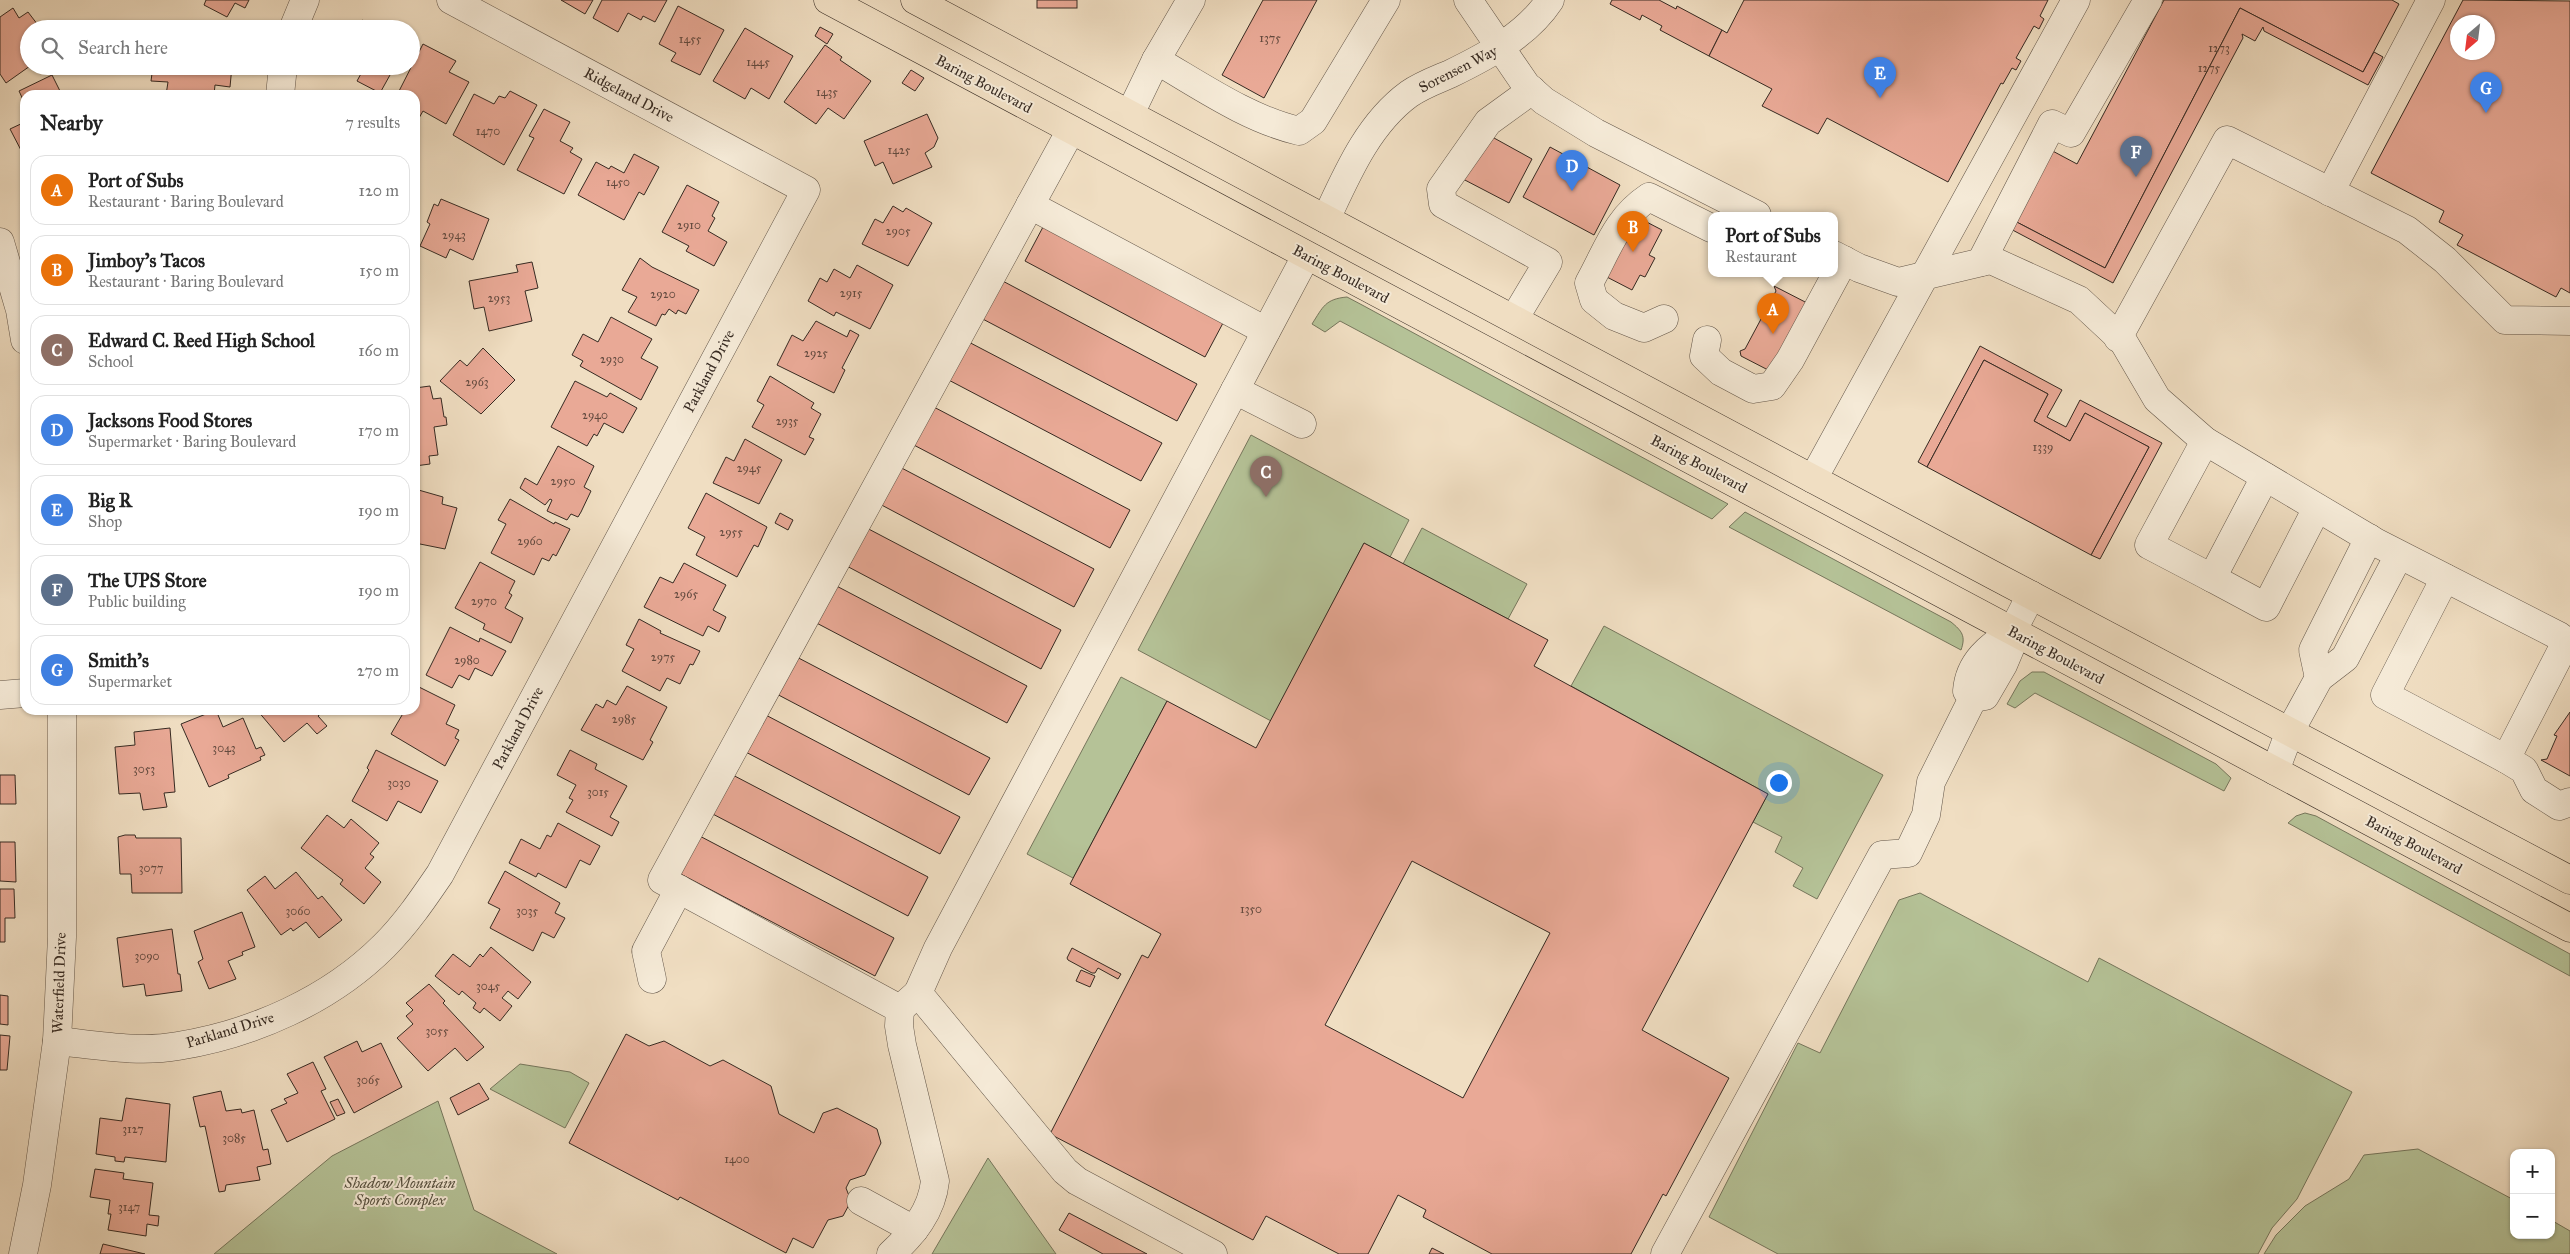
<!DOCTYPE html>
<meta charset="utf-8">
<style>
:root{--surface:#fff;--page:#f2f2f2;--text:#222;--muted:#767676;--line:#e0e0e0;--accent:#111827}
body{margin:0;font-family:"IM FELL Great Primer",serif;background:var(--page);color:var(--text)}
.controls{position:absolute;right:15px;bottom:15px;display:grid;overflow:hidden;border-radius:10px;box-shadow:0 1px 4px #0004}
.controls button{width:45px;height:45px;display:grid;place-items:center;padding:0;border:0;border-bottom:1px solid var(--line);background:var(--surface);color:var(--text);font:25px sans-serif}
.compass{position:absolute;left:2450px;top:15px;width:45px;height:45px;border-radius:50%;background:var(--surface);box-shadow:0 1px 4px #0004;rotate:208deg}
.you{position:absolute;left:1778px;top:782px;width:18px;height:18px;margin:-12px;border:4px solid #fff;border-radius:50%;background:#1a73e8;box-shadow:0 0 0 8px #1a73e833}
.badge{display:grid;place-items:center;width:32px;height:32px;border-radius:50%;background:var(--accent);color:#fff;font-size:16px;font-weight:700}
.pin{position:absolute;translate:-50% -41px;filter:drop-shadow(0 1px 2px #0008)}
.pin::after{content:'';position:absolute;top:26px;width:18px;height:15px;background:inherit;clip-path:polygon(0 0,100% 0,50% 100%)}
.popup{position:absolute;left:1708px;top:212px;width:130px;height:65px;box-sizing:border-box;display:grid;place-content:center;border-radius:10px;background:var(--surface);filter:drop-shadow(0 1px 4px #0005);font-size:16px;white-space:nowrap;color:var(--muted)}
.popup b{font-size:19px;color:var(--text)}
.popup::after{content:'';position:absolute;left:50%;top:100%;margin-left:-10px;border:10px solid transparent;border-top-color:var(--surface)}
.list{margin:0;padding:0;list-style:none}
h2{display:flex;justify-content:space-between;align-items:center;height:65px;margin:0;padding:0 20px;font-size:21px}
h2 small{font-size:16px;font-weight:400;color:var(--muted)}
.list li{display:grid;grid-template-columns:32px 1fr auto;gap:15px;align-items:center;box-sizing:border-box;height:70px;margin:0 10px 10px;padding:0 10px;border:1px solid var(--line);border-radius:15px}
.list b{display:block;font-size:19px;white-space:nowrap}
.list p{margin:0;font-size:16px;white-space:nowrap;color:var(--muted)}
.list em{font-size:16px;font-style:normal;color:var(--muted)}
.icon{flex:none;width:28px;height:28px;fill:none;stroke:currentColor;stroke-width:2;stroke-linecap:round;stroke-linejoin:round}
.map{position:relative;flex:none;width:2570px;height:1254px;overflow:hidden}
.search{position:absolute;background:var(--surface);box-shadow:0 1px 4px #0004;left:20px;top:20px;width:400px;height:55px;display:flex;align-items:center;gap:12px;box-sizing:border-box;padding:0 18px;border-radius:28px;color:var(--muted);font-size:19px}
.panel{position:absolute;background:var(--surface);box-shadow:0 1px 4px #0004;left:20px;top:90px;width:400px;height:625px;border-radius:15px}
.map>svg:first-child{display:block}
</style>
<div class="map">
<svg width="2570" height="1254" viewBox="0 0 2570 1254">
<rect width="100%" height="100%" fill="#f0dec2"/>
<filter id="stains"><feTurbulence type="fractalNoise" baseFrequency=".004" numOctaves="4"/><feColorMatrix values="0 0 0 0 .2 0 0 0 0 .09 0 0 0 0 .02 0 0 0 .5 -.17"/></filter>
<radialGradient id="worn" r=".72"><stop offset=".6" stop-color="#630" stop-opacity="0"/><stop offset="1" stop-color="#630" stop-opacity=".3"/></radialGradient>
<g fill="#b5c297" stroke="#76765c">
<path d="M1347,297L1364,306L1728,504L1712,519L1340,321L1325,332L1312,324C1323,307 1325,299 1347,297Z"/>
<path d="M1251,435L1409,520L1390,557L1364,543L1271,721L1138,650Z"/>
<path d="M1745,512L1951,622C1962,631 1966,636 1961,650L1729,527Z"/>
<path d="M1422,528L1527,584L1508,619L1403,564Z"/>
<path d="M1604,626L1883,775L1817,899L1793,886L1803,868L1775,852L1782,837L1753,822L1768,794L1571,686Z"/>
<path d="M2032,672H2044L2216,764L2231,778L2224,791L2035,693L2015,708L2007,704L2020,681Z"/>
<path d="M1121,677L1167,701L1073,878L1027,854Z"/>
<path d="M2305,813L2316,816L2570,954V976L2288,823L2296,816Z"/>
<path d="M1920,893L2088,982L2099,958L2352,1092L2297,1199L2272,1228L2258,1254H1778L1709,1217L1798,1043L1820,1053L1899,900Z"/>
<path d="M520,1064L570,1072L589,1083L565,1128L490,1089Z"/>
<path d="M438,1101L474,1210L557,1254H214L332,1156Z"/>
<path d="M2418,1149L2514,1200V1235H2551V1220L2570,1231V1254H2264L2276,1235L2305,1206L2349,1179L2364,1155Z"/>
<path d="M988,1158L1056,1254H932Z"/>
</g>
<g fill="#e9a996" stroke="#362a22" fill-rule="evenodd">
<path d="M206,0H249L245,8L235,3L227,17L204,5Z"/>
<path d="M561,0H593L585,14Z"/>
<path d="M602,0H667L655,22L643,16L641,20L628,13L618,32L593,18Z"/>
<rect x="1037" y="0" width="40" height="8"/>
<path d="M1263,0H1317L1264,98L1222,75Z"/>
<path d="M1612,0H1659L1676,9L1677,6L1722,30L1709,56L1660,30L1662,26L1642,15L1640,20L1610,4Z"/>
<path d="M1744,0H2048L2040,16L2044,19L2039,29L2034,26L2016,58L2021,61L2016,70L2012,68L2003,84L2001,83L1948,182L1827,118L1818,134L1762,106L1772,89L1709,56L1722,30L1727,33Z"/>
<path d="M2164,0H2392L2399,4L2363,72L2240,8L2105,268L2007,217L2047,148L2077,164Z"/>
<path d="M2463,0L2570,1V293L2561,288L2556,297L2457,245L2463,235L2439,222L2444,211L2371,173ZM2458,22H2488V52H2458Z"/>
<path d="M678,6L724,30L700,75L671,61L676,53L659,44Z"/>
<path d="M13,8L19,18L28,12L41,29H29L30,66L6,83L0,74V17Z"/>
<path d="M2240,8L2363,72L2374,52L2383,57L2368,85L2264,31L2263,27L2255,41L2242,34L2243,38L2113,283L2003,225L2007,217L2105,268Z"/>
<path d="M362,20L377,29H357Z"/>
<path d="M820,27L833,34L827,44L815,36Z"/>
<path d="M745,28L793,56L769,99L751,88L745,99L713,81Z"/>
<path d="M423,44L456,61L449,72L469,82L446,124L423,111L415,125V95H397Z"/>
<path d="M825,45L842,57L840,60L871,81L844,119L828,108L816,124L784,102Z"/>
<path d="M153,66H232L230,87L215,85L214,95H166L168,82L151,81Z"/>
<path d="M356,66H395L380,93L357,81L363,70Z"/>
<path d="M911,70L924,78L915,91L902,83Z"/>
<path d="M52,75L62,95H25V104L19,91Z"/>
<path d="M510,91L537,105L504,165L453,135L474,94L494,104L499,96L505,98Z"/>
<path d="M544,109L570,122L560,141L573,148L570,152L582,159L564,194L517,170L534,138L529,136Z"/>
<path d="M927,114L938,138L934,147L925,153L932,167L893,184L883,162L875,166L864,141Z"/>
<path d="M25,122V153L23,154L10,129Z"/>
<path d="M1485,133L1532,159L1509,203L1461,178Z"/>
<path d="M1550,147L1620,185L1594,235L1523,197Z"/>
<path d="M634,154L659,167L644,195L639,192L624,220L578,195L596,162L609,169L611,166L624,173Z"/>
<path d="M687,185L719,202L712,216L715,218L708,231L727,242L714,266L686,251L689,246L662,232Z"/>
<path d="M441,199L489,219L473,260L450,249L446,258L420,246L430,224L427,222L434,204L438,206Z"/>
<path d="M893,206L903,212L906,208L932,223L908,266L862,244L875,219L883,223Z"/>
<path d="M1635,216L1662,230L1649,255L1655,258L1645,277L1640,275L1632,290L1603,275Z"/>
<path d="M1043,227L1223,323L1205,357L1025,261Z"/>
<path d="M640,258L652,267L699,290L686,314L678,310L676,314L669,309L665,315L662,314L656,326L628,312L637,297L622,290Z"/>
<path d="M532,262L538,288L525,291L532,321L489,331L484,307L474,309L469,281L518,272L516,265Z"/>
<path d="M857,265L893,285L870,329L836,312L834,316L808,301L820,278L827,282L834,269L850,278Z"/>
<path d="M997,278L1197,384L1177,421L977,316Z"/>
<path d="M1774,286L1811,305L1770,371L1741,356L1740,351L1745,349L1776,291Z"/>
<path d="M611,317L652,339L641,358L658,367L641,400L580,366L583,361L572,355L583,334L598,342Z"/>
<path d="M816,321L847,337L850,330L859,335L842,368L845,370L834,393L777,365L792,335L803,341Z"/>
<path d="M961,338L1162,443L1141,481L941,376Z"/>
<path d="M1980,346L2062,390L2047,417L2066,427L2080,400L2162,443L2100,559L2091,555L2149,447L2123,434L2085,413L2070,441L2034,421L2048,394L1984,360L1927,467L1918,462Z"/>
<path d="M483,348L515,380L481,414L440,381L460,360L467,366Z"/>
<path d="M1984,360L2048,394L2034,421L2070,441L2085,413L2149,447L2091,555L1927,467Z"/>
<path d="M770,376L814,403L811,408L821,414L809,437L814,439L805,455L752,427L764,405L757,401Z"/>
<path d="M575,381L607,397L610,393L637,408L623,433L604,423L597,436L594,434L587,446L551,427Z"/>
<path d="M430,386L433,399L441,398L444,417H446L447,425L434,427L438,455L429,456L430,464L415,466V388Z"/>
<path d="M930,405L1130,510L1110,548L910,443Z"/>
<path d="M745,439L782,460L759,504L713,483L726,457L734,461Z"/>
<path d="M558,446L594,466L584,487L591,491L581,512L578,517L571,514L567,520L547,511L552,500L550,499L545,505L520,488L525,478L537,485Z"/>
<path d="M894,464L1094,569L1074,607L874,501Z"/>
<path d="M415,489L443,497L442,504L457,508L445,549L415,543Z"/>
<path d="M706,493L767,527L758,547L754,545L737,577L696,555L705,537L688,528Z"/>
<path d="M510,499L554,524L555,522L570,529L556,556L553,554L549,561L542,558L534,575L491,553L506,524L498,520Z"/>
<path d="M780,513L793,520L788,530L775,523Z"/>
<path d="M861,525L1061,630L1041,669L841,563Z"/>
<path d="M1364,543L1548,640L1534,666L1768,794L1642,1030L1729,1078L1666,1196L1663,1194L1631,1254H1492L1423,1217L1426,1210L1398,1195L1368,1254H1339L1266,1216L1253,1240L1050,1134L1142,955L1148,958L1161,934L1070,884L1167,701L1256,748ZM1412,861L1550,933L1463,1098L1325,1025Z"/>
<path d="M480,562L515,581L509,593L512,595L505,608L523,618L511,643L483,629L485,624L455,608Z"/>
<path d="M684,563L726,585L713,610L726,617L719,632L708,626L703,636L644,607L660,577L673,583Z"/>
<path d="M827,581L1027,686L1007,723L807,618Z"/>
<path d="M639,619L661,631L660,633L700,651L693,665L690,664L680,684L667,678L660,691L622,671L634,649L626,645Z"/>
<path d="M450,627L479,642L480,638L506,651L492,676L475,668L469,680L459,675L452,688L426,675Z"/>
<path d="M789,653L990,758L969,795L769,690Z"/>
<path d="M627,686L667,707L650,740L653,742L643,760L581,730L596,704L603,708L607,700L616,705Z"/>
<path d="M419,687L455,705L446,724L459,730L455,738L459,740L445,766L391,734L405,710H415V694Z"/>
<path d="M216,710L223,727L243,718L256,749L261,747L265,755L260,757L261,760L228,775L229,778L209,787L181,724Z"/>
<path d="M257,710H325L318,716L327,726L317,734L307,723L284,742Z"/>
<path d="M760,712L960,817L940,854L740,749Z"/>
<path d="M2570,712V776L2541,760L2547,759L2557,736L2554,735Z"/>
<path d="M170,728L175,792L164,793L167,807L143,810L140,793L119,794L115,747L135,745L134,732Z"/>
<path d="M376,750L438,781L421,813L398,801L387,821L352,801L369,770L367,768Z"/>
<path d="M570,750L597,764L595,769L627,786L610,817L619,822L612,836L566,812L573,800L569,798L576,785L557,775Z"/>
<path d="M727,772L928,877L908,916L707,811Z"/>
<path d="M0,775H15L16,804H0Z"/>
<path d="M327,815L344,828L351,819L379,843L370,854L374,857L365,868L381,882L364,904L340,884L343,880L301,848Z"/>
<path d="M558,823L600,846L590,865L580,860L566,888L538,873L536,877L509,863L521,839L540,849L547,835L551,837Z"/>
<path d="M694,833L894,938L875,976L675,871Z"/>
<path d="M125,835H135L136,838H181L182,893H132L131,874H120L118,837Z"/>
<path d="M0,842H15L16,882L0,881Z"/>
<path d="M505,871L560,903L555,913L565,918L554,938L542,932L533,951L490,928L500,909L488,903Z"/>
<path d="M296,872L318,899L322,896L342,920L319,938L306,922L293,931L291,928L281,935L247,890L265,876L275,889Z"/>
<path d="M0,889H14L15,918H5V942H0Z"/>
<path d="M242,912L255,947L242,952L243,955L228,961L236,979L209,989L198,962L203,959L194,931Z"/>
<path d="M172,929L178,974H180L182,991L146,996L144,984L123,987L117,938Z"/>
<path d="M491,947L531,982L518,999L508,991L502,998L512,1006L500,1021L484,1008L480,1013L473,1008L476,1003L462,991L459,995L435,976L453,954L470,967L480,954L483,957Z"/>
<path d="M1072,948L1121,974L1118,979L1098,968L1095,973H1092L1068,960L1067,958Z"/>
<path d="M1081,970L1095,976L1090,987L1076,981Z"/>
<path d="M429,984L445,1001L443,1003L484,1047L467,1061L455,1048L428,1071L397,1038L413,1024L406,1016L413,1010L406,1003Z"/>
<path d="M0,995L8,996V1025L0,1024Z"/>
<path d="M626,1034L649,1046L664,1041L710,1066L723,1060L771,1086L779,1114L814,1133L823,1113L837,1108L877,1129L881,1143L865,1175L850,1180L846,1188L851,1201L843,1216L828,1220L813,1248L793,1238L786,1253L680,1197L678,1200L569,1143Z"/>
<path d="M0,1035L10,1036L7,1070H0Z"/>
<path d="M357,1041L362,1052L381,1043L402,1087L354,1113L324,1057Z"/>
<path d="M313,1062L326,1089L321,1091L335,1119L287,1142L271,1110L287,1103L284,1099L298,1093L287,1074Z"/>
<path d="M479,1083L489,1099L458,1115L450,1098Z"/>
<path d="M221,1091L226,1111L241,1109L242,1113L254,1110L263,1150L268,1149L271,1164L257,1167L260,1180L226,1185L225,1191L219,1192L205,1126L200,1127L193,1097Z"/>
<path d="M126,1098L170,1104L166,1162L125,1157L124,1162L115,1161V1157L96,1154L100,1118L122,1121Z"/>
<path d="M338,1099L345,1113L337,1116L330,1102Z"/>
<path d="M95,1169L124,1173L123,1179L153,1183L149,1215L159,1216L158,1226L147,1224L146,1236L108,1230L111,1214H108L110,1200L90,1197Z"/>
<path d="M1069,1213L1147,1254H1103L1059,1230Z"/>
<path d="M103,1244L145,1254H100Z"/>
<path d="M1432,1248L1444,1254H1429Z"/>
</g>
<g fill="none" stroke-linecap="round" stroke-linejoin="round">
<defs>
<g id="minor">
<path d="M1468,0L1526,85L1544,101L1596,133L1757,215"/>
<path d="M293,29L305,0"/>
<path d="M1156,60C1201,86 1248,119 1299,131L1313,121L1386,0"/>
<path d="M280,95L283,66"/>
<path d="M1130,114L1156,60L1191,0"/>
<path d="M2330,192L2431,0"/>
<path d="M1030,205L1266,331"/>
<path d="M1326,219C1347,174 1368,124 1409,94C1422,85 1436,80 1450,74C1487,56 1527,35 1550,0"/>
<path d="M0,242L20,310L25,340"/>
<path d="M1834,255L1859,268L1898,282L1991,260L2079,300L2123,341L2157,399L2205,441L2377,543L2559,636L2570,644"/>
<path d="M1981,262L2052,124L2071,133L2148,0"/>
<path d="M1514,319L1548,262L1443,204L1441,189L1488,122L1532,90"/>
<path d="M1664,319L1644,328L1614,316L1594,300L1589,283C1608,249 1616,219 1649,197L1711,228"/>
<path d="M2118,338L2227,140L2407,230L2445,260L2505,320L2570,321"/>
<path d="M1707,340L1704,356L1721,372L1753,389L1772,386L1790,360L1844,260"/>
<path d="M1302,424L1235,390L1306,256"/>
<path d="M2205,441L2149,545L2212,578L2265,477"/>
<path d="M1813,479L2076,0"/>
<path d="M2212,578L2266,607L2317,508"/>
<path d="M2445,578L2385,695L2506,759L2566,642"/>
<path d="M2319,678L2313,650L2369,538"/>
<path d="M0,695L25,693"/>
<path d="M1973,698L1985,696L2003,665L2011,646L2012,632L2031,595"/>
<path d="M1973,698L1967,691C1969,662 1990,646 2012,632"/>
<path d="M2506,759L2524,770L2534,790L2559,806L2570,802"/>
<path d="M2275,771L2290,731L2319,678L2345,658L2399,555"/>
<path d="M652,979L646,951L679,889"/>
<path d="M918,993L900,1009L662,880L1071,130"/>
<path d="M57,1041C96,1045 139,1053 178,1046C253,1034 330,1000 384,946C406,924 423,899 440,874L806,190L451,0"/>
<path d="M861,1201L914,1230"/>
<path d="M23,1254L37,1185L57,1041L62,937V710"/>
<path d="M891,1254C913,1234 932,1211 935,1181L902,1045L899,1026L900,1009"/>
<path d="M1213,1254L1077,1181L1065,1171L918,993L938,948L1235,390"/>
<path d="M1665,1254L1882,855L1908,853L1926,815L1931,782L1973,698"/>
</g>
<g id="major">
<path d="M828,0L2570,928"/>
<path d="M915,0L1993,575L2570,880"/>
</g>
</defs>
<use href="#minor" stroke="#64574a" stroke-width="29"/>
<use href="#major" stroke="#362a22" stroke-width="29"/>
<use href="#minor" stroke="#f5ead7" stroke-width="28"/>
<use href="#major" stroke="#f0dec2" stroke-width="28"/>
</g>
<g text-anchor="middle" stroke-width="4" stroke-linejoin="round" paint-order="stroke">
<g font-size="12" fill="#634a3f">
<text x="1270" y="42">1375</text>
<text x="690" y="43">1455</text>
<text x="2219" y="52">1273</text>
<text x="758" y="66">1445</text>
<text x="2209" y="72">1275</text>
<text x="827" y="96">1435</text>
<text x="488" y="135">1470</text>
<text x="899" y="154">1425</text>
<text x="618" y="186">1450</text>
<text x="689" y="229">2910</text>
<text x="898" y="235">2905</text>
<text x="454" y="239">2943</text>
<text x="851" y="297">2915</text>
<text x="663" y="298">2920</text>
<text x="499" y="302">2953</text>
<text x="816" y="357">2925</text>
<text x="612" y="363">2930</text>
<text x="477" y="386">2963</text>
<text x="595" y="419">2940</text>
<text x="787" y="425">2935</text>
<text x="2043" y="451">1339</text>
<text x="749" y="472">2945</text>
<text x="563" y="485">2950</text>
<text x="731" y="536">2955</text>
<text x="530" y="545">2960</text>
<text x="686" y="598">2965</text>
<text x="484" y="605">2970</text>
<text x="663" y="661">2975</text>
<text x="467" y="664">2980</text>
<text x="624" y="723">2985</text>
<text x="224" y="752">3043</text>
<text x="144" y="773">3053</text>
<text x="399" y="787">3030</text>
<text x="598" y="796">3015</text>
<text x="151" y="872">3077</text>
<text x="1251" y="913">1350</text>
<text x="298" y="915">3060</text>
<text x="527" y="915">3035</text>
<text x="147" y="960">3090</text>
<text x="488" y="990">3045</text>
<text x="437" y="1035">3055</text>
<text x="368" y="1084">3065</text>
<text x="133" y="1133">3127</text>
<text x="234" y="1142">3085</text>
<text x="737" y="1163">1400</text>
<text x="129" y="1211">3147</text>
</g>
<g font-size="15" fill="#362a22" stroke="#f5ead7">
<text transform="translate(1458 69) rotate(-27)" y="5">Sorensen Way</text>
<text transform="translate(984 84) rotate(28)" y="5">Baring Boulevard</text>
<text transform="translate(629 95) rotate(28)" y="5">Ridgeland Drive</text>
<text transform="translate(1341 274) rotate(28)" y="5">Baring Boulevard</text>
<text transform="translate(709 371) rotate(-62)" y="5">Parkland Drive</text>
<text transform="translate(1699 464) rotate(28)" y="5">Baring Boulevard</text>
<text transform="translate(2056 655) rotate(28)" y="5">Baring Boulevard</text>
<text transform="translate(518 728) rotate(-62)" y="5">Parkland Drive</text>
<text transform="translate(2414 845) rotate(28)" y="5">Baring Boulevard</text>
<text transform="translate(59 983) rotate(-88)" y="5">Waterfield Drive</text>
<text transform="translate(230 1030) rotate(-17)" y="5">Parkland Drive</text>
</g>
<g font-size="15" font-style="italic" fill="#56503f" stroke="#f5ead7">
<text x="400" y="1188">Shadow Mountain<tspan x="400" dy="17">Sports Complex</tspan></text>
</g>
</g>
<rect width="100%" height="100%" filter="url(#stains)"/>
<rect width="100%" height="100%" fill="url(#worn)"/>
</svg>
<div class="controls">
<button>+</button>
<button>−</button>
</div>
<svg class="compass" viewBox="-18 -18 36 36"><path d="M0-13l5 13h-10z" fill="#e53935"/><path d="M0 13l5-13h-10z" fill="#767676"/></svg>
<div class="you"></div>
<div class="pin badge" style="left:1773px;top:334px;background:#e8710a">A</div>
<div class="popup"><b>Port of Subs</b>Restaurant</div>
<div class="pin badge" style="left:1633px;top:252px;background:#e8710a">B</div>
<div class="pin badge" style="left:1266px;top:497px;background:#8d6e63">C</div>
<div class="pin badge" style="left:1572px;top:191px;background:#3f7fe0">D</div>
<div class="pin badge" style="left:1880px;top:98px;background:#3f7fe0">E</div>
<div class="pin badge" style="left:2136px;top:177px;background:#5c6f8a">F</div>
<div class="pin badge" style="left:2486px;top:113px;background:#3f7fe0">G</div>
<div class="search"><svg class="icon" aria-label="search" viewBox="0 0 24 24"><circle cx="10" cy="10" r="6"/><path d="M15 15l6 6"/></svg>Search here</div>
<section class="panel">
<h2>Nearby<small>7 results</small></h2>
<ul class="list">
<li><span class="badge" style="background:#e8710a">A</span><div><b>Port of Subs</b><p>Restaurant · Baring Boulevard</p></div><em>120 m</em></li>
<li><span class="badge" style="background:#e8710a">B</span><div><b>Jimboy's Tacos</b><p>Restaurant · Baring Boulevard</p></div><em>150 m</em></li>
<li><span class="badge" style="background:#8d6e63">C</span><div><b>Edward C. Reed High School</b><p>School</p></div><em>160 m</em></li>
<li><span class="badge" style="background:#3f7fe0">D</span><div><b>Jacksons Food Stores</b><p>Supermarket · Baring Boulevard</p></div><em>170 m</em></li>
<li><span class="badge" style="background:#3f7fe0">E</span><div><b>Big R</b><p>Shop</p></div><em>190 m</em></li>
<li><span class="badge" style="background:#5c6f8a">F</span><div><b>The UPS Store</b><p>Public building</p></div><em>190 m</em></li>
<li><span class="badge" style="background:#3f7fe0">G</span><div><b>Smith's</b><p>Supermarket</p></div><em>270 m</em></li>
</ul>
</section>
</div>
